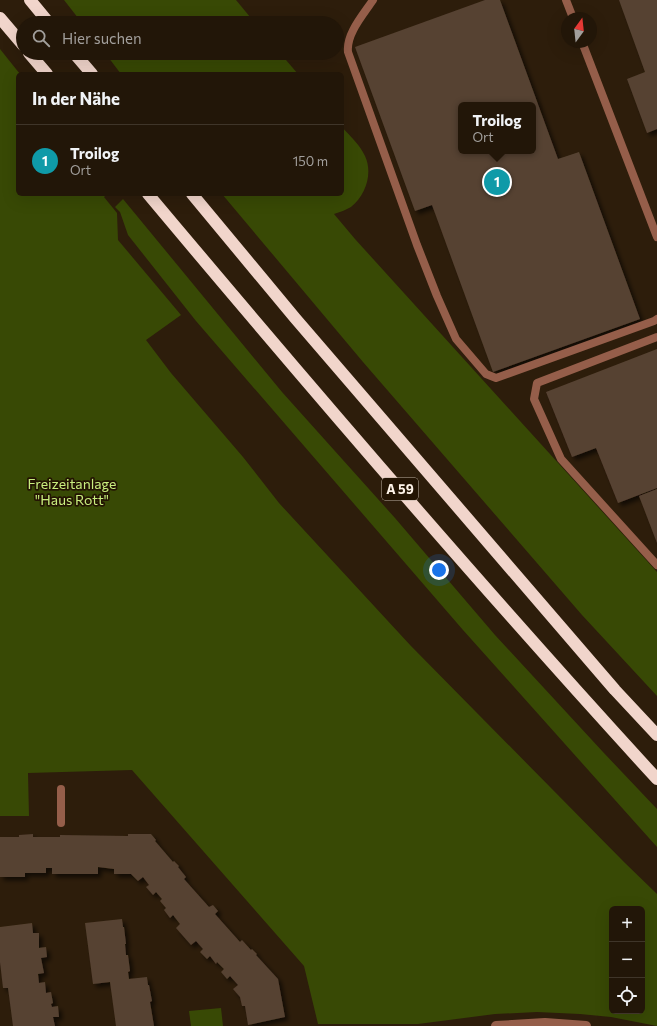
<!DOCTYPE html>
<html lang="de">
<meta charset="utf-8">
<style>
:root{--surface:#221608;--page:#2a1f12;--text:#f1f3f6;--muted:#a29f9c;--line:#3f3529;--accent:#8bbafc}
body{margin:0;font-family:Commissioner,sans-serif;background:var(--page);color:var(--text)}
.controls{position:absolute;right:12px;bottom:12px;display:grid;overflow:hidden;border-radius:6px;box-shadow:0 4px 16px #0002}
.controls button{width:36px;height:36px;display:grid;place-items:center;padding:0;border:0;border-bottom:1px solid var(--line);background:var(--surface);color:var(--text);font:20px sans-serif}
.compass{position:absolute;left:561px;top:12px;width:36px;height:36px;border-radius:50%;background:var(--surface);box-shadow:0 4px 16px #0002;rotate:15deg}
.you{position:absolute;left:439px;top:570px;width:14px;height:14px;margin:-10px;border:3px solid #fff;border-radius:50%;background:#1a73e8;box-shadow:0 0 0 6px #1a73e833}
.badge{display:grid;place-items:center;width:26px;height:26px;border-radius:50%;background:var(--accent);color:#fff;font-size:13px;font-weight:700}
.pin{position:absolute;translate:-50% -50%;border:2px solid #fff;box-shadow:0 1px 4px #0006}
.popup{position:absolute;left:458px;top:102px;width:78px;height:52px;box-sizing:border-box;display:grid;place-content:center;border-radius:6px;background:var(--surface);filter:drop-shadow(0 1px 3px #0005);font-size:13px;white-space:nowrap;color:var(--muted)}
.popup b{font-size:15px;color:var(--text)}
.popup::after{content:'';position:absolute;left:50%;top:100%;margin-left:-8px;border:8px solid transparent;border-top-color:var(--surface)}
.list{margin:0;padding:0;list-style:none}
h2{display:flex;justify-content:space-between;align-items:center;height:52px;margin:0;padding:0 16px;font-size:17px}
h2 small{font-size:13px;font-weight:400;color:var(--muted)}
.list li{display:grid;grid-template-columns:26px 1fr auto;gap:12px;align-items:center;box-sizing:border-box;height:72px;padding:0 16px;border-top:1px solid var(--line)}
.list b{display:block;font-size:15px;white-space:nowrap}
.list p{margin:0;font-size:13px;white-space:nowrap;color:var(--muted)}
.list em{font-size:13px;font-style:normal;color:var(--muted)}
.icon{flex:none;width:22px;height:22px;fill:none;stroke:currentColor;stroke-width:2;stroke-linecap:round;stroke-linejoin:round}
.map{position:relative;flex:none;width:657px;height:1026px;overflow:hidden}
.search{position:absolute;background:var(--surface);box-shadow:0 4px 16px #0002;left:16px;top:16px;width:328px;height:44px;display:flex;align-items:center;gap:10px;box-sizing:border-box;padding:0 14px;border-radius:22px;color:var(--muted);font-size:15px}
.panel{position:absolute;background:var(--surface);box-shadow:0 4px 16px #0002;left:16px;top:72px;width:328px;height:124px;border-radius:6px}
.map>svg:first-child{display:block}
</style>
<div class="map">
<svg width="657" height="1026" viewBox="0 0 657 1026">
<defs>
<filter id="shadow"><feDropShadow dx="3.5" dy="3.5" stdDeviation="2" flood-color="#0009"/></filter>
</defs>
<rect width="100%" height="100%" fill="#2d1d0b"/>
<g fill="#384905" fill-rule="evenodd">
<path d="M64,0H236L255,23H82Z"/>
<path d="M0,49L20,74H18V194H107L104,197L117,213L118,240L181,315L146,340L171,373L243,457L279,503L411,646L624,862L657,894V1026L611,1017L580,1014L537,1012L495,1014L418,1024H318L304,966L132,770L28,773L29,816H0ZM612,909H642V1011H612Z"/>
<path d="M105,53H280L298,74H121Z"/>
<path d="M342,127C350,136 360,145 365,156C373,173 366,195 351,207C346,210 340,212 334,214L355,239L657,572V696L582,615L363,362L222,194H342Z"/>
<path d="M123,199L282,392L395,518L495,635L603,752L657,809V847L463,630L196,321L128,235L120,212L115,207Z"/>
<path d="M221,1008L223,1026H191L189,1011Z"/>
</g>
<g fill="#564232" fill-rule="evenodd" filter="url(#shadow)">
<path d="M485,0H500L558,159L579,152L640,319L493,372L432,205L415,211L355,47ZM461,105H533V151H461Z"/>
<path d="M619,0H657V129L647,133L627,79L645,72Z"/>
<path d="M657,349V488L618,503L596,448L572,457L546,392Z"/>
<path d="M657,489V543L639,496Z"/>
<path d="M33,834V837H60V835L128,836V834H151L156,840L155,841L173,862L174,861L179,866L178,867L186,877L184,879L209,907L213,905L218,911L215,914L240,942L242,940L251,950L252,949L257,954L256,955L278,979L285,1017L248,1025L245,1006H242L240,997L233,989L238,985L230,976L227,979L221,972L224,969L217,962L216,964L210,956L207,959L200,952L203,949L196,941L191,945L176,928L180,924L173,915L170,918L164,910L166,908L160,901L162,899L156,892L153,895L146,887L149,885L143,877L138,881L131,874H114V869L98,867V874H52V868H46V873H25V877H0V837H19V835Z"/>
<path d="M122,919L123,927H124L126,944H125L126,955H128L130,971L128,972L129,979L147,977L148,985H149L152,1001L150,1002L154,1026H116L110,982L93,984L85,923Z"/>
<path d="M32,923L33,933H39V948L46,947L47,957L41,958L44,973L38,974L39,983L45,982L46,993L51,992L53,1003L51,1004L52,1007L58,1006L59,1017H53L55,1026H13L8,988H3L0,962V927Z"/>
</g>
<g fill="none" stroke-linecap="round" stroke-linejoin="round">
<g stroke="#955e4a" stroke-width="8">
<path d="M373,0C363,15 346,34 348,52L417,245L437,296L456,339L486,374L496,378L654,321L657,319"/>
<path d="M566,0L573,18"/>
<path d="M582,42L657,237"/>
<path d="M657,337L537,383L534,399L561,459L657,565"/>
<path d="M61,789V823"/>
</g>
<path stroke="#955e4a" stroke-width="10" d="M496,1026L545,1023L586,1026"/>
<g stroke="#f1d5cb" stroke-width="12">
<path d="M30,0L49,23"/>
<path d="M0,18L23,45"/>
<path d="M29,53L47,74"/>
<path d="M74,53L92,74"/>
<path d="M148,194C314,392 482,588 657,779"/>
<path d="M192,194L295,318L615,690L657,735"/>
</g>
</g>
<g text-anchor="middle" stroke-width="3.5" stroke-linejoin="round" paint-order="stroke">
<rect fill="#231403" stroke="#bcb0a3" stroke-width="1" x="382" y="478" width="36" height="22" rx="3"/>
<g font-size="13" font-weight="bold" fill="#fef3e8">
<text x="400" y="494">A 59</text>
</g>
<g font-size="14" fill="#c9ee7e" stroke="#231403">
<text x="72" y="489">Freizeitanlage<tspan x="72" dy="16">"Haus Rott"</tspan></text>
</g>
</g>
</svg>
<div class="controls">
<button>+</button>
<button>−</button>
<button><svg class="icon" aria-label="locate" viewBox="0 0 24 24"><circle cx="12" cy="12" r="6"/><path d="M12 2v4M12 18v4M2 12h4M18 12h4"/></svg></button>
</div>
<svg class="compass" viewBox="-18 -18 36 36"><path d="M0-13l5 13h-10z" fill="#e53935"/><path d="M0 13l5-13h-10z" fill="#a29f9c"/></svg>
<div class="you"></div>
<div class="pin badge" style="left:497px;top:182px;background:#0f9aa8">1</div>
<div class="popup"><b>Troilog</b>Ort</div>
<div class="search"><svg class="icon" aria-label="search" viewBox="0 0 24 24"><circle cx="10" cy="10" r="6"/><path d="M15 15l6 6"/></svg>Hier suchen</div>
<section class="panel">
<h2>In der Nähe<small></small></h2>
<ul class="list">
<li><span class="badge" style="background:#0f9aa8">1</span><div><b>Troilog</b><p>Ort</p></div><em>150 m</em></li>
</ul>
</section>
</div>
